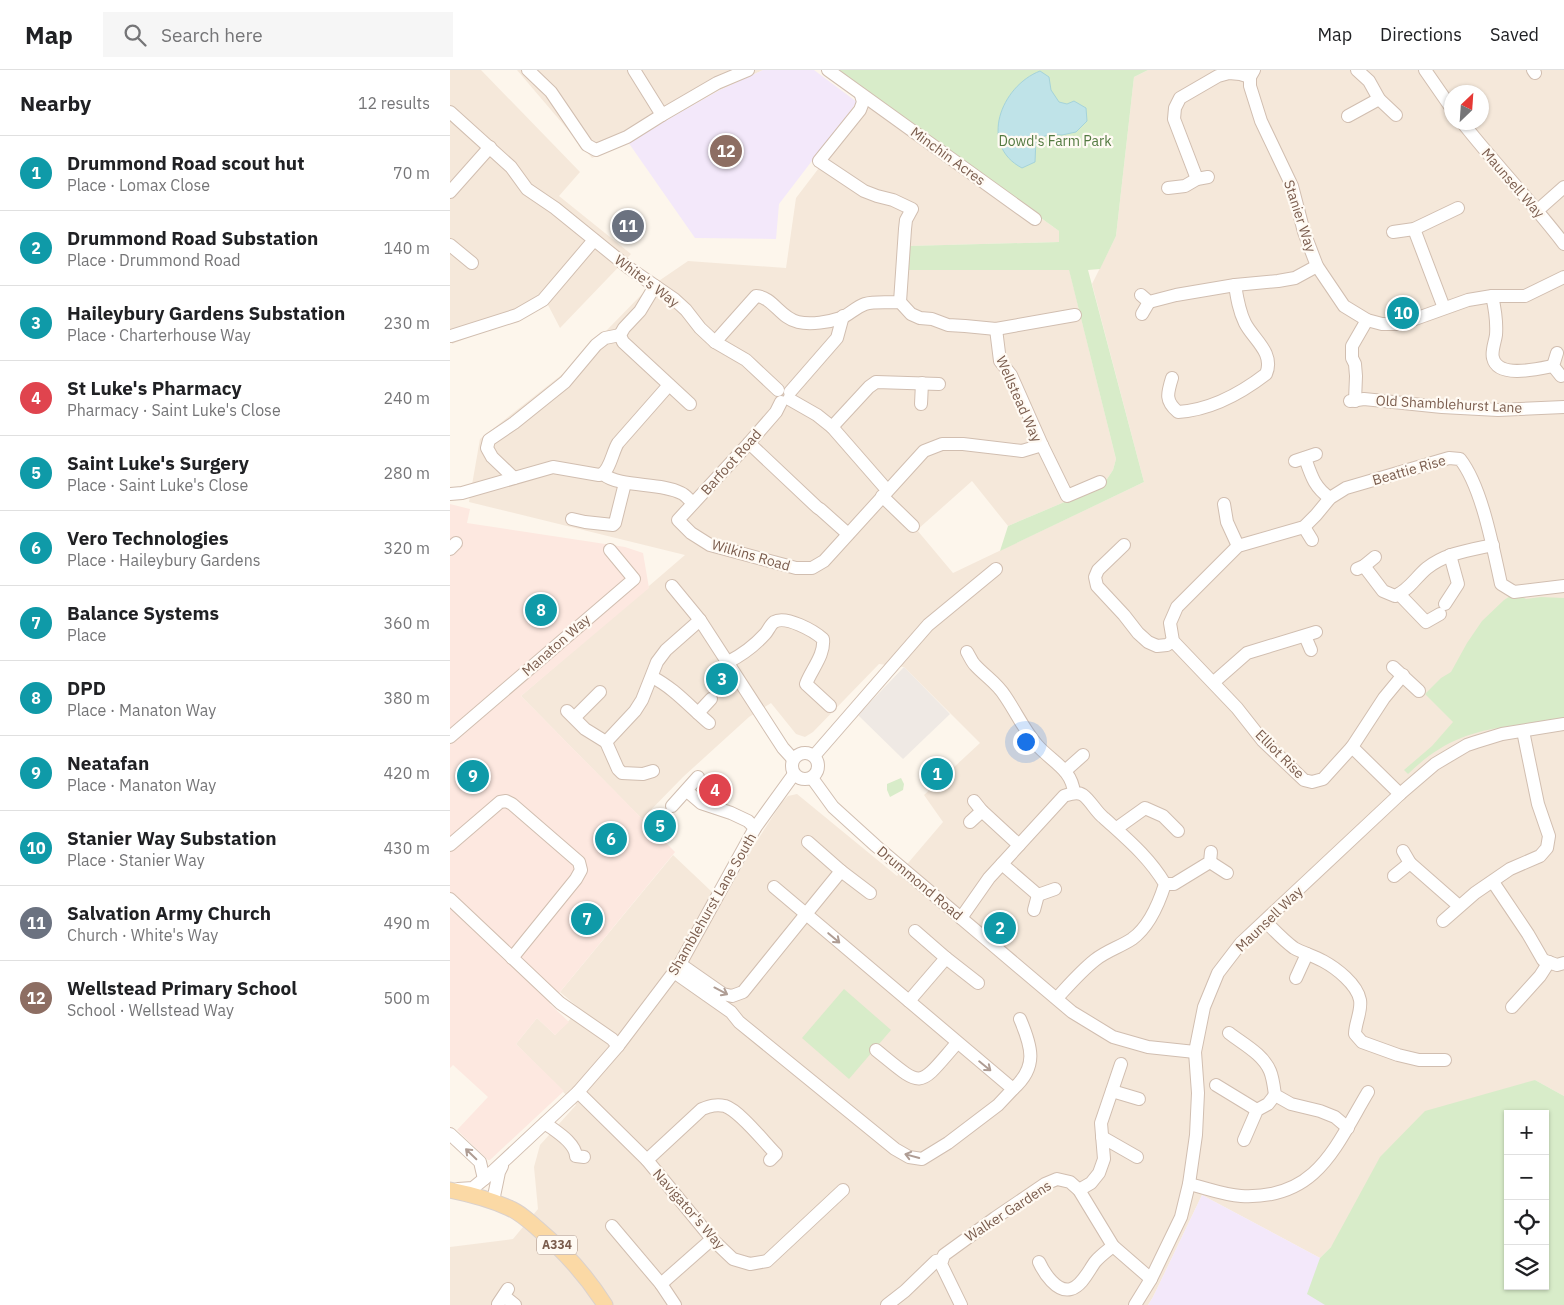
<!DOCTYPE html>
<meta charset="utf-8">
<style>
:root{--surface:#fff;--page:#f6f6f6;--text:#202124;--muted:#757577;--line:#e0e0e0;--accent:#e76f51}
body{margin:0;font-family:"IBM Plex Sans",sans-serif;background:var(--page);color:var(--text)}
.controls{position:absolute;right:15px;bottom:15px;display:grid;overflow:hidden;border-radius:0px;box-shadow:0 1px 4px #0004}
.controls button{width:45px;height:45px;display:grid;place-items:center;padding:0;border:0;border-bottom:1px solid var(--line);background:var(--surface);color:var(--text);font:25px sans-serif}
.compass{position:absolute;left:994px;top:15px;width:45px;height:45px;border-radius:50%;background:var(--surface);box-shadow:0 1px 4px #0004;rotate:25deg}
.you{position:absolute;left:575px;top:671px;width:18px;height:18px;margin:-12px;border:4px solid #fff;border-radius:50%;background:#1a73e8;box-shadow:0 0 0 8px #1a73e833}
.badge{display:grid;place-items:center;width:32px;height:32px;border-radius:50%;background:var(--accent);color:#fff;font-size:16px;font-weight:700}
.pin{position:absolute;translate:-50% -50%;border:2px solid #fff;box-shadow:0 1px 5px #0006}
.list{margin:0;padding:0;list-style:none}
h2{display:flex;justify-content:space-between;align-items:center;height:65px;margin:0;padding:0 20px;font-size:21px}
h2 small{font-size:16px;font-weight:400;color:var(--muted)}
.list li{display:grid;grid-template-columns:32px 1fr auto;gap:15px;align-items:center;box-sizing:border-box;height:75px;padding:0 20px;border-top:1px solid var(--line)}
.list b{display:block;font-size:19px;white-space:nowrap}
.list p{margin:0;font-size:16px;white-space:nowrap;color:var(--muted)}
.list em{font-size:16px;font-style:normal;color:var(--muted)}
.icon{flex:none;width:28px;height:28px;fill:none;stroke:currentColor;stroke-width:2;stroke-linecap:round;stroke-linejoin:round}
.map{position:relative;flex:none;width:1114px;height:1235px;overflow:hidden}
header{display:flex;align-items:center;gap:30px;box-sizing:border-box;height:70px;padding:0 25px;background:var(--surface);border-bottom:1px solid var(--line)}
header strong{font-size:24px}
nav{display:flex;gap:28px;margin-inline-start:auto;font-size:18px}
.search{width:350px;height:45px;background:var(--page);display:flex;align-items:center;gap:12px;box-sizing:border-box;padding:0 18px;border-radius:0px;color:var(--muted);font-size:19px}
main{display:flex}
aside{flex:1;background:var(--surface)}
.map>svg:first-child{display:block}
</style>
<header>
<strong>Map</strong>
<div class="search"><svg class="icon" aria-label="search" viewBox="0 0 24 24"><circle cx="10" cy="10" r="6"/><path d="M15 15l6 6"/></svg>Search here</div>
<nav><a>Map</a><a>Directions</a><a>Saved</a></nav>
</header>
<main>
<aside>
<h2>Nearby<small>12 results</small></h2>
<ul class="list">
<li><span class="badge" style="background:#0f9aa8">1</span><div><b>Drummond Road scout hut</b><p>Place · Lomax Close</p></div><em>70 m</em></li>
<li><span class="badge" style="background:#0f9aa8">2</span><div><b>Drummond Road Substation</b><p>Place · Drummond Road</p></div><em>140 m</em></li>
<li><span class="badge" style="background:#0f9aa8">3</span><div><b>Haileybury Gardens Substation</b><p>Place · Charterhouse Way</p></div><em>230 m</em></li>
<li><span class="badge" style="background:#e0444e">4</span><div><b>St Luke's Pharmacy</b><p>Pharmacy · Saint Luke's Close</p></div><em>240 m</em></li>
<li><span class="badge" style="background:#0f9aa8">5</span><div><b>Saint Luke's Surgery</b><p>Place · Saint Luke's Close</p></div><em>280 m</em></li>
<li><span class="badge" style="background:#0f9aa8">6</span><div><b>Vero Technologies</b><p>Place · Haileybury Gardens</p></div><em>320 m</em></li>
<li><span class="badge" style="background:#0f9aa8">7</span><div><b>Balance Systems</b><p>Place</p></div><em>360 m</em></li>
<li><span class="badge" style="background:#0f9aa8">8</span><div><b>DPD</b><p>Place · Manaton Way</p></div><em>380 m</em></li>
<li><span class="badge" style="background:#0f9aa8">9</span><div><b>Neatafan</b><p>Place · Manaton Way</p></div><em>420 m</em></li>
<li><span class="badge" style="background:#0f9aa8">10</span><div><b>Stanier Way Substation</b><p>Place · Stanier Way</p></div><em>430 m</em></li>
<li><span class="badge" style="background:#6b7280">11</span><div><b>Salvation Army Church</b><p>Church · White's Way</p></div><em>490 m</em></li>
<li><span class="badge" style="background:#8d6e63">12</span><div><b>Wellstead Primary School</b><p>School · Wellstead Way</p></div><em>500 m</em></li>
</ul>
</aside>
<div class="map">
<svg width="1114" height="1235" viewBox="0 0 1114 1235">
<rect width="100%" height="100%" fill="#fdf6ec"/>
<g fill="#f5e8da" fill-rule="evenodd">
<path d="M0,0H31L130,102L109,126L181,184L110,258L98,235L2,274L0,266Z"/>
<path d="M67,0H313L268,21L178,72L142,88Z"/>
<path d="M698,0H1114V1026L1085,1010L881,1177L870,1188L752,1125L703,1227L698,1235H0V1177L63,1169L88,1139L84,1097L90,1075L126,1035L66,974L87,948L105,965L130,939L110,922L223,785L261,821L274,829L303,777L332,732L338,726L347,724L447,806L493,752L474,725L530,673L454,597L429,594L363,662L355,667L346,664L321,633L299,647L233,707L192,749L71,626L235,485L19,432L30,369L119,299L197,219L238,191L336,198L346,128L423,27L609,161V172L459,176L458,200L619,199L666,389L663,400L657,409L645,419L558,456L522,411L467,460L503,503L694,412L642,214L666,166L684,7ZM1002,22H1032V52H1002Z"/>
</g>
<path fill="#fde8e0" d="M0,434L20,439L17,453L175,477L193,483L199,518L71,626L225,782L100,934L119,952L105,965L87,948L66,974L114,1021L40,1090H38L7,1060L38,1027L3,995L0,998Z"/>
<path fill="#efe9e4" d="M454,597L500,644L453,689L408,645Z"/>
<g fill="#f3e8fa">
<path d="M313,0H364L407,32L329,134L326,169L245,168L178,72L268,21Z"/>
<path d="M752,1125L870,1188L949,1235H698L703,1227Z"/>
</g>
<g fill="#d8ecc9" fill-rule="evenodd">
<path d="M385,0H698L684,7L666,166L650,199L638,200L694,412L550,481L558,456L645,419L657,409L663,400L666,389L619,200H458V176L609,172V161Z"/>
<path d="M1065,523L1076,529L1091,527L1114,528V648C1097,653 1078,654 1060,656C1017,662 990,673 958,704L954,700L982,676L1003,652L975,624L991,608L1001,602L1017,573L1032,551L1054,530Z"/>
<path d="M451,708L454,714L453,720L440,727L437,720V714Z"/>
<path d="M394,919L441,960L399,1009L352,968Z"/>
<path d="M1085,1010L1114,1026V1235H875L857,1224L870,1188L881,1177L930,1087L975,1041ZM1058,1044H1095V1216H1058Z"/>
</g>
<path fill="#bfe3e8" stroke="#a5d3da" d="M590,1L599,7L601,20L609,32L617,34L624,31L636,38L637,51L626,62L612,65L601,64L586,69L585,92L572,98C528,75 551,16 590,1Z"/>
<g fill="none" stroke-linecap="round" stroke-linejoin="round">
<defs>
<g id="minor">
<path d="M78,0L101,22L137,75L146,80L177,67L212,45"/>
<path d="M184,0L212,45L267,13L298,0"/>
<path d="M378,0L585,149"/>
<path d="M804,0L800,7V16L811,51L842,116L854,162L867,196L894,236L917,250L932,254H951L1018,230L1042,226H1075L1114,207"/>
<path d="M907,0L919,11L929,29L946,45"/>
<path d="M975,0L1002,39"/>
<path d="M1083,0L1085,3"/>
<path d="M411,25L413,32L410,40L369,91L414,121L427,126L443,130L462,139L456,150L455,159L450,232L461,244L470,248L482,249L498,255L515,256L546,259L625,245"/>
<path d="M0,42L61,97L77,119L105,138L179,198L224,229L236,240L250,258L265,272L296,290L328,320"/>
<path d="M898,46L929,29"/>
<path d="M1012,52C1045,94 1082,132 1114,174"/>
<path d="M747,109L724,49L725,38L730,28L768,6L779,3L790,4L800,7"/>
<path d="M718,118L735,116L747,109L758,107"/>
<path d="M0,122L40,77"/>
<path d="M1088,140L1114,117"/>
<path d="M964,159L994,238"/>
<path d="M943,162L964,159L1008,138"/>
<path d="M0,175L22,193"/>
<path d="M205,216L190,241L174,258L170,265L173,272L240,334"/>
<path d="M691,225L699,232L726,225L785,215L828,211L845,208L867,196"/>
<path d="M1042,226C1045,239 1047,252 1046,265C1045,272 1041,282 1043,288C1048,309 1088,299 1103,296"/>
<path d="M692,244L699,232"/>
<path d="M1,266L67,245L93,230L144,170"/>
<path d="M265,272L306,226C323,227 330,248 348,252C361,255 379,252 391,248C399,245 406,237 415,234C425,231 439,233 450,232"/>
<path d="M1107,283L1103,296L1111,306"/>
<path d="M722,308C717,324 715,331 728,342C760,340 790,324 816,304C825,283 803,269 795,253C789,241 787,228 785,215"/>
<path d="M340,322L387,268L393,246"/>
<path d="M339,329L367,345L382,357L437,420"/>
<path d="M900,331L914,329L992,337L1048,340L1114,337"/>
<path d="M905,331L906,306L905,294L902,288V276L917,250"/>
<path d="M331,332L326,342L299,373L228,450L241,463L260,475L346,498H362L374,491L474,381L492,374H513L572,381L592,375L561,305L550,291L546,259"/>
<path d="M471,334L472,313"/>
<path d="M382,357L419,317L426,312L489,314"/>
<path d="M299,373L368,438"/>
<path d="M592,375L617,426L650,412"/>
<path d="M855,388C861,405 864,417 880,428"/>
<path d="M845,391L866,384"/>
<path d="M153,404C170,418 210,412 231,423C236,425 239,430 243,433"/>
<path d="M64,408L42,387L37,378L39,370L64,353L115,312L146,275L155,268L170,265"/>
<path d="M0,424L12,423L103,397L149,405C160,403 162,382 168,373L219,315"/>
<path d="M432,426L463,456"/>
<path d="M774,434L777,452L788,476"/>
<path d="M370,439L398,464"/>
<path d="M122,449L135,452L163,455L165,453L175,413"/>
<path d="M854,457L862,470"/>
<path d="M674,475L648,500L645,507L647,516L674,545L688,563L698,572L707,576L717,575L723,571"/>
<path d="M0,479L6,473"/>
<path d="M914,496L933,521L945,526C959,520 966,507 977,498C996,483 1020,480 1043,475"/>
<path d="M907,499L914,496L925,487"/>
<path d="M222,516L250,550L333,678L343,689"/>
<path d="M949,524L976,552L990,544"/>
<path d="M995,534L1008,514L1000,485"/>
<path d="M855,566L861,580"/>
<path d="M517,582C520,587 522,592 525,595C535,606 547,613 555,626C566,642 574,660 587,675C602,692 622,699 624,723"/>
<path d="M278,592C292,585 304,576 315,564C318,561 320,555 324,552C336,545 364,561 373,569C375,585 361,600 356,614L380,636"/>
<path d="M943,597L969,621"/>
<path d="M953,605L934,628L902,677L873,709L862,712L854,710L813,671L787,638L723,571L720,553L727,537L788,476L854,457L866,445L880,428L896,418L999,388L1010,389C1032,417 1043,478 1051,514L1064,522L1114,516"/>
<path d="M202,607C224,618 240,637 259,653"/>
<path d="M764,612L797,583L866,562"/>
<path d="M117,641L135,659L156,672L168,699L172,703L193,704L203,701"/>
<path d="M248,643L261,629"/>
<path d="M125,647L150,622"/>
<path d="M0,667L184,509L160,480"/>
<path d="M156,672L185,641L192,630L207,592L216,580L250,550"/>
<path d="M902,677L950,724"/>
<circle cx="355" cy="696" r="13"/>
<path d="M364,686L478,555L546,499"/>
<path d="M615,701L633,685"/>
<path d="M362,708L383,737L426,776L622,942L663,967L698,977L745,982"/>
<path d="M237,721L251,733L281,743L298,751L305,758"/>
<path d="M524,731L532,741L569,775"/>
<path d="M222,736L248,707"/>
<path d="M520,752L532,741"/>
<path d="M667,758L695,738L713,746L728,761"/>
<path d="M358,772L391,801L420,823"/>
<path d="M0,775L50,732L56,731L62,734L129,792L131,800L126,809L62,888"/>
<path d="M953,781L960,793L1009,836"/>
<path d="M760,792L777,803"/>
<path d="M552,794L588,825L605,819"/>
<path d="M944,806L960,793"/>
<path d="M1043,812L1078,864L1093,890L1107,895L1114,893"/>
<path d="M715,814H724L760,792L761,782"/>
<path d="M324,817L356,844L391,801"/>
<path d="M0,829L110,933L162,969L168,976"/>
<path d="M584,840L588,825"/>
<path d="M511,848L539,808L614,726C620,724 627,721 633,725C641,731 646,742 654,748C677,769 699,787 715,814C709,833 699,857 682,869C670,877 656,881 645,890C631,901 619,915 607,928"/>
<path d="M815,851C824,860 833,870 844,878C853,883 864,886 873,891C886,898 907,914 910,930C912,941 905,953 905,964L912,972L948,985L969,990H995"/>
<path d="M993,851L1025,823L1060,799L1090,786L1097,778L1099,766L1088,734L1073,661"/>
<path d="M465,861L496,888L528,913"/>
<path d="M224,902L281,942L289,952L445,1079L459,1087L472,1089L498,1073L548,1035L563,1019L356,844L293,922L282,926L273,924L230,894"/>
<path d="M846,908L857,884"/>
<path d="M459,931L496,888"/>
<path d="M1062,937L1090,906L1099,892"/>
<path d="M779,963C793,974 813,984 820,1001C823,1008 824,1018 825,1025L841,1034L870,1041L885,1047L898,1058"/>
<path d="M426,980C474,1019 467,1019 507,973"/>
<path d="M766,1015L807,1040"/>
<path d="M563,1019C588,997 582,977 570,949"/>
<path d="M662,1021L689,1029"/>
<path d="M128,1022L197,1090L262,1169L283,1189L300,1194L317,1191L393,1120"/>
<path d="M95,1053C105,1061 125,1072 126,1086L134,1087"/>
<path d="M0,1064L30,1092L34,1109"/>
<path d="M652,1067L687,1087"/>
<path d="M794,1070L807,1040L818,1034L825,1025"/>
<path d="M197,1090L252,1039C260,1036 266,1034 275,1036C290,1041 314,1072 326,1084L320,1090"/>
<path d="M739,1114C756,1118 774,1125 791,1126C867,1130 885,1077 918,1022"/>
<path d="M8,1119L23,1118L40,1104L128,1022L168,976L230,894L305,758L344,704"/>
<path d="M629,1120L641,1113L649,1103L654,1089L651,1053L671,994"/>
<path d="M43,1131L49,1102L52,1096"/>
<path d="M162,1156L211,1214L225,1235"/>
<path d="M589,1192C594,1203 607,1223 621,1219C632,1216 639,1200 645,1192C650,1186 657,1181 663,1176"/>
<path d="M211,1214L262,1169"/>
<path d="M54,1226L65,1235"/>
<path d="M48,1234L58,1219"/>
<path d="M437,1235L455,1221L486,1191L491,1190"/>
<path d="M511,1235L491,1194L494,1185L545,1148L595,1114L607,1109L620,1112L629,1120L663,1176L701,1209"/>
<path d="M685,1235L701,1209L731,1147L739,1114L746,1065L748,1023L745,982L754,937L768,903L791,873L950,724L985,694L1017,675L1026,672L1052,664L1114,654"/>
</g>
<path id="major" d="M0,1120C20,1124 40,1129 59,1138C69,1142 78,1150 87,1158C113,1180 136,1205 155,1235"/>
</defs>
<use href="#minor" stroke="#d1beb0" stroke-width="14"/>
<use href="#major" stroke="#dad1cd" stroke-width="17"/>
<use href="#minor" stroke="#fff" stroke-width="12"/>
<use href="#major" stroke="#fbd9a5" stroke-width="15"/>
</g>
<defs><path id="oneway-shaft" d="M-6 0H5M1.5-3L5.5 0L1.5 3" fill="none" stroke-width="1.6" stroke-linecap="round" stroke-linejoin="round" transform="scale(1.25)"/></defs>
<g stroke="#af9d94">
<use href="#oneway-shaft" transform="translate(384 868) rotate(40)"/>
<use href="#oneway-shaft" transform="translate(271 921) rotate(28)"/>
<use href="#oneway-shaft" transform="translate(535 996) rotate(39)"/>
<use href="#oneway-shaft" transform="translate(21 1084) rotate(-136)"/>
<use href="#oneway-shaft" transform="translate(462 1086) rotate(-165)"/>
</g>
<g text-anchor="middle" stroke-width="4.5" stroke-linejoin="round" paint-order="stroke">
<rect fill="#fffaf3" stroke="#a28b7f" stroke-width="1" x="87" y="1165.5" width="40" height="19" rx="4"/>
<g font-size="12" font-weight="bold" fill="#7a5c4d">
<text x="107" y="1179">A334</text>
</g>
<g font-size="14" fill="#537a41" stroke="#fffaf3">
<text x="605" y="76">Dowd's Farm Park</text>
</g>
<g font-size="14" fill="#7a5c4d" stroke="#fffaf3">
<text transform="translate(498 86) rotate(36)" y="5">Minchin Acres</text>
<text transform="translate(1063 113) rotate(49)" y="5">Maunsell Way</text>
<text transform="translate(850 146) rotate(72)" y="5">Stanier Way</text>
<text transform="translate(197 211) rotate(37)" y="5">White's Way</text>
<text transform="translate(569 329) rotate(66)" y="5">Wellstead Way</text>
<text transform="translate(999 334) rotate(3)" y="5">Old Shamblehurst Lane</text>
<text transform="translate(281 392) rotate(-48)" y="5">Barfoot Road</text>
<text transform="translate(959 400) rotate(-16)" y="5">Beattie Rise</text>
<text transform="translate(301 485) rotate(16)" y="5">Wilkins Road</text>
<text transform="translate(106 575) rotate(-41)" y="5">Manaton Way</text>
<text transform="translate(830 684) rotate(45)" y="5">Elliot Rise</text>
<text transform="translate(470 813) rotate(40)" y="5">Drummond Road</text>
<text transform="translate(262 834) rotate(-60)" y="5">Shamblehurst Lane South</text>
<text transform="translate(819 849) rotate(-44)" y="5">Maunsell Way</text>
<text transform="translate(239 1139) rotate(49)" y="5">Navigator's Way</text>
<text transform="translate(558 1141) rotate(-33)" y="5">Walker Gardens</text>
</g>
</g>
</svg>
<div class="controls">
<button>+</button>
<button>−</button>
<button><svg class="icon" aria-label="locate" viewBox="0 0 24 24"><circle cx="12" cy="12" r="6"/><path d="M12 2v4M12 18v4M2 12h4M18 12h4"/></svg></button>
<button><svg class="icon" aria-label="layers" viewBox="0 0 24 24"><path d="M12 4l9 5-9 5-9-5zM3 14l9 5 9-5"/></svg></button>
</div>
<svg class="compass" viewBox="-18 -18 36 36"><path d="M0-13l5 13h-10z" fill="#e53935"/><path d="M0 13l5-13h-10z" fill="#757577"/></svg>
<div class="you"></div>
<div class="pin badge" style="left:487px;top:704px;background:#0f9aa8">1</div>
<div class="pin badge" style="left:550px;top:858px;background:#0f9aa8">2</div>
<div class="pin badge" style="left:272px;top:609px;background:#0f9aa8">3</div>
<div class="pin badge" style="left:265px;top:720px;background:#e0444e">4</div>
<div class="pin badge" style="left:210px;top:756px;background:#0f9aa8">5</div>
<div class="pin badge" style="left:161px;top:769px;background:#0f9aa8">6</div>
<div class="pin badge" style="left:137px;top:849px;background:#0f9aa8">7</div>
<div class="pin badge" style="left:91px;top:540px;background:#0f9aa8">8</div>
<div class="pin badge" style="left:23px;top:706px;background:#0f9aa8">9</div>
<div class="pin badge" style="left:953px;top:243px;background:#0f9aa8">10</div>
<div class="pin badge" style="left:178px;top:156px;background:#6b7280">11</div>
<div class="pin badge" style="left:276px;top:81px;background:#8d6e63">12</div>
</div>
</main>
